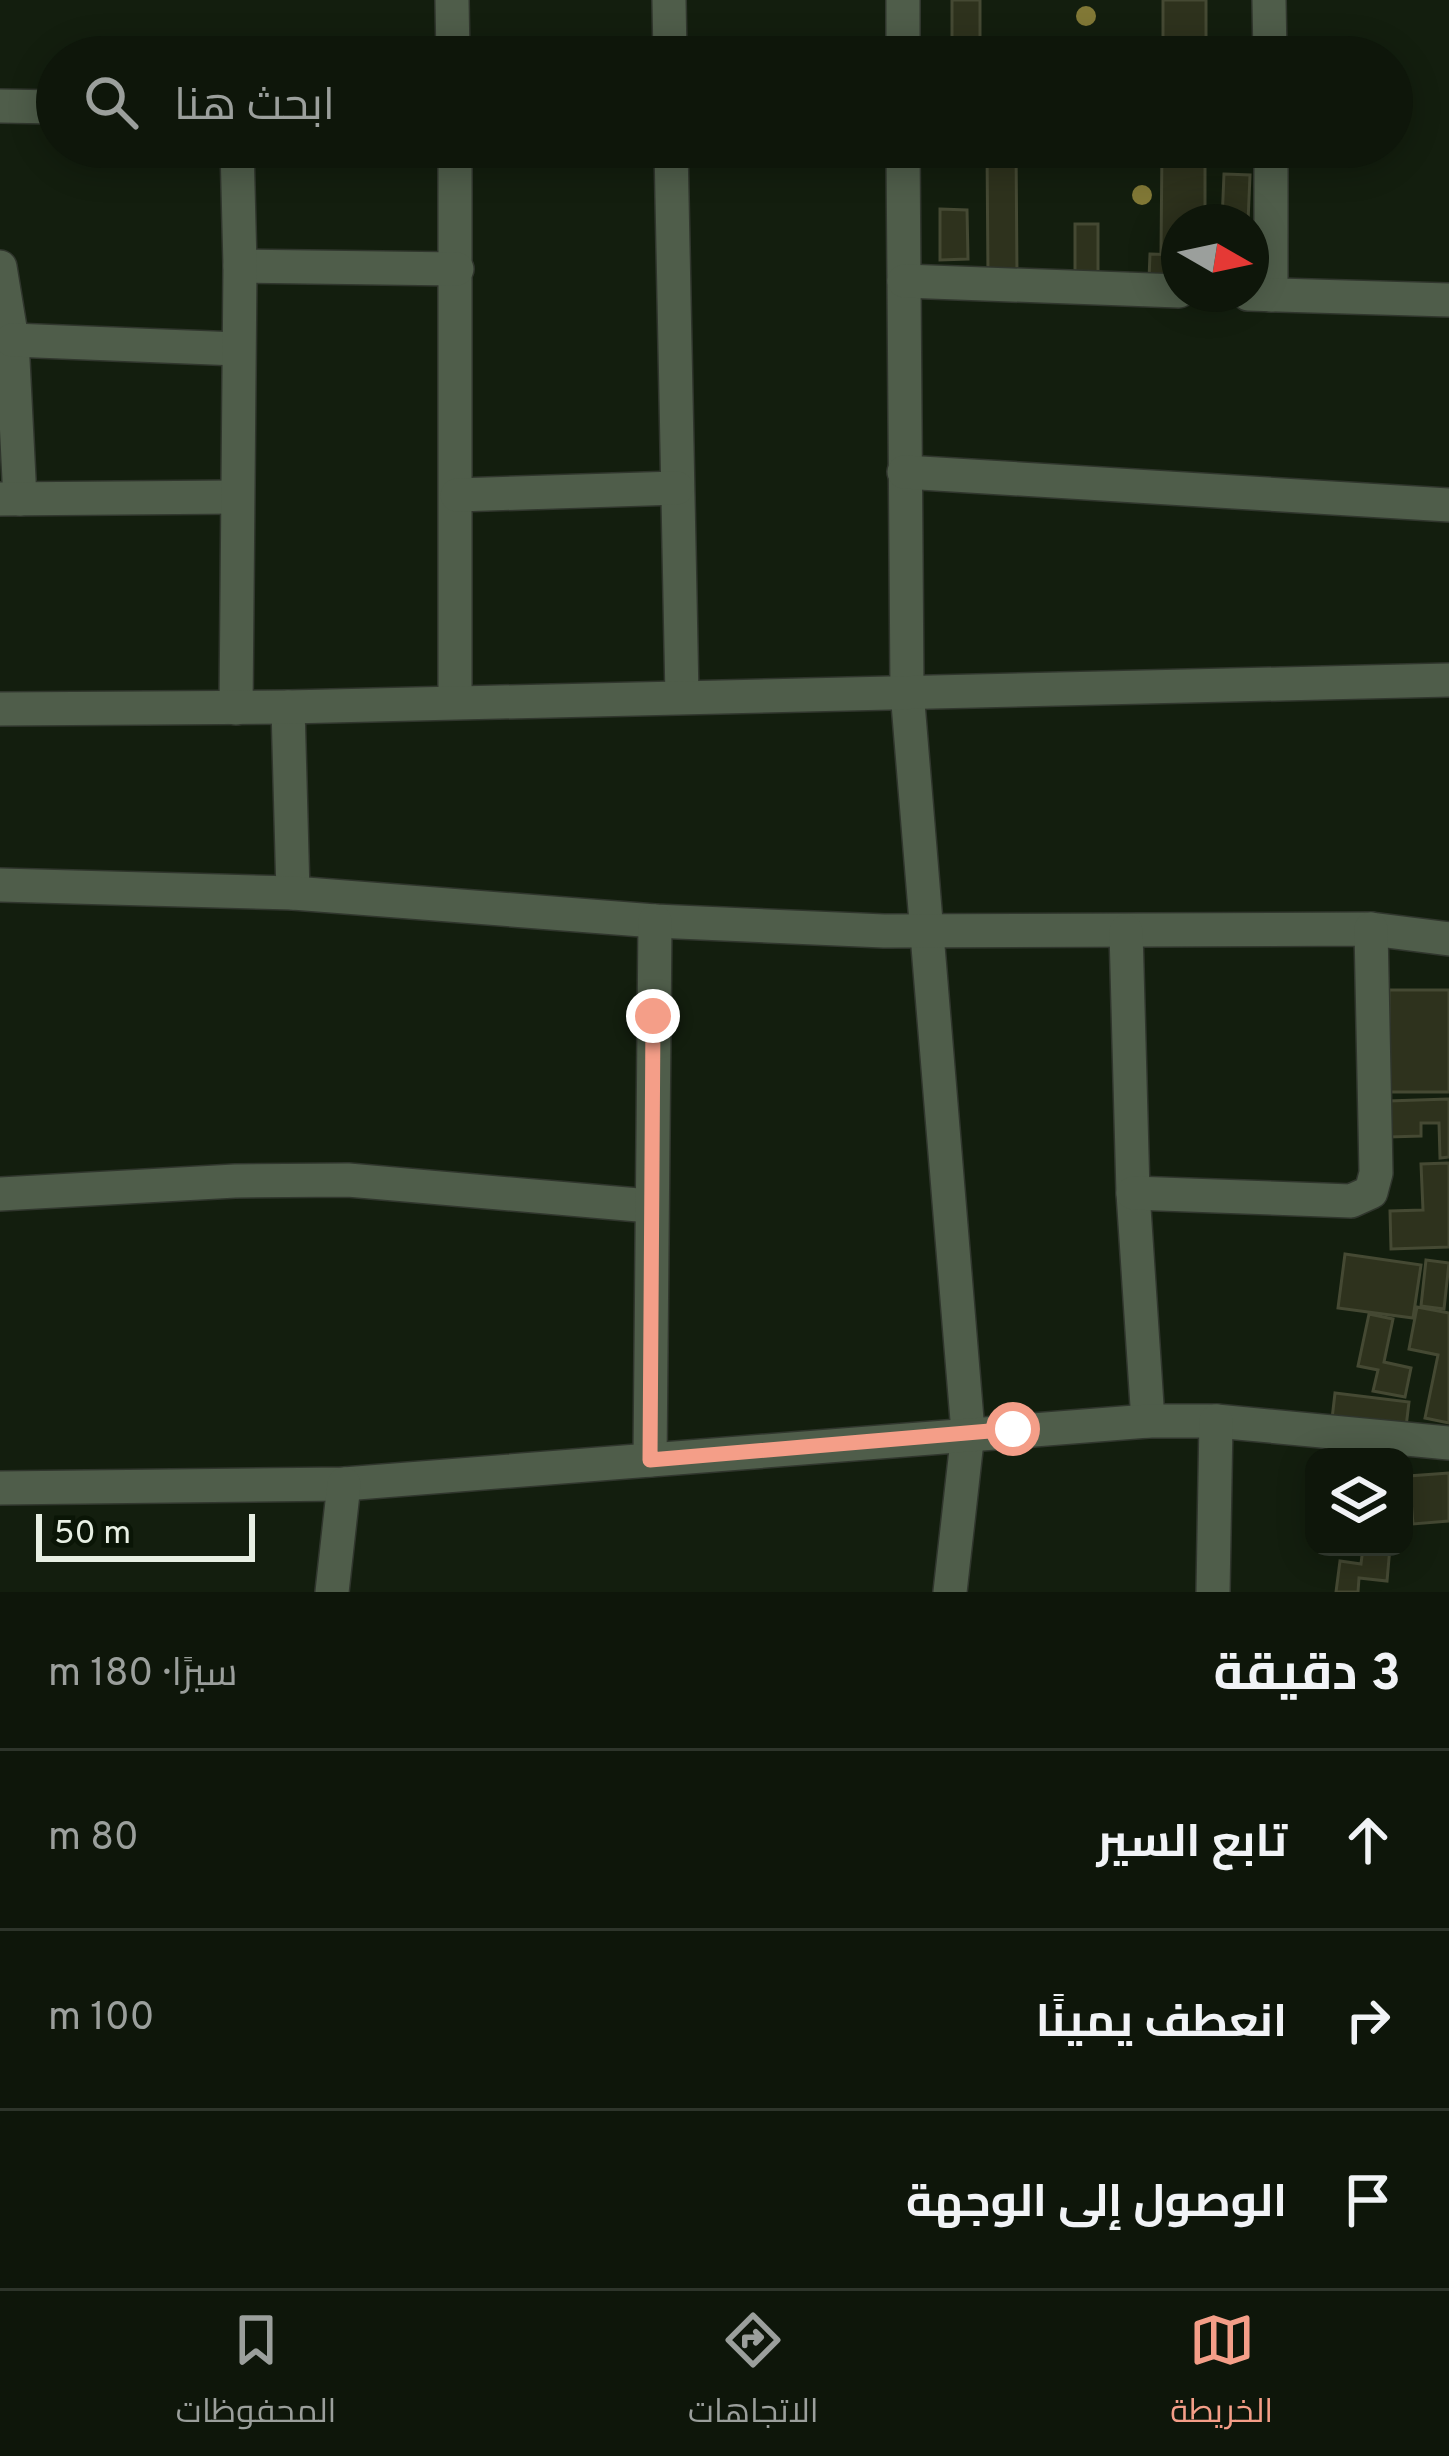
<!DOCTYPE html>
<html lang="ar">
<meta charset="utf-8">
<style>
:root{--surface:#0e160a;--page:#171f13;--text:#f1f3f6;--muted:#9b9f9c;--line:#2e352b;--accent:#f49e88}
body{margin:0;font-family:Overpass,Cairo,sans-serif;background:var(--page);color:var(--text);direction:rtl}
.controls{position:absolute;right:36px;bottom:36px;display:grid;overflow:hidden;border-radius:24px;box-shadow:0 6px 30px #0003}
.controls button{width:108px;height:108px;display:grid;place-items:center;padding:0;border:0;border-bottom:3px solid var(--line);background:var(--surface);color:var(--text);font:60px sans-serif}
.compass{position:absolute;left:1161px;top:204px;width:108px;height:108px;border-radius:50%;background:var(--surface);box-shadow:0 6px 30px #0003;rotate:99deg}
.scale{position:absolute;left:36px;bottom:30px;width:219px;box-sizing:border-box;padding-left:12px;border:6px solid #e7efe3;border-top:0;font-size:33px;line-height:42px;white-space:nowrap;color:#e7efe3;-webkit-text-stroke:9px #0a1506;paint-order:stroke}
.stop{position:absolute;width:36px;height:36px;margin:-27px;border:9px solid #f49e88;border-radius:50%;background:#fff}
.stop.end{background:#f49e88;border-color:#fff;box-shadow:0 3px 12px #0008}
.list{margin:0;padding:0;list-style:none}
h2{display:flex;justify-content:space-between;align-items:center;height:156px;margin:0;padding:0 48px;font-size:51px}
h2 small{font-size:39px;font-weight:400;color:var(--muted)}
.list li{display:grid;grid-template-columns:78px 1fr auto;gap:36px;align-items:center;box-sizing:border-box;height:180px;padding:0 48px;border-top:3px solid var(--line)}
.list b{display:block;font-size:45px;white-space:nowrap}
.list em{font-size:39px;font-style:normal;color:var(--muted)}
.icon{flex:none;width:66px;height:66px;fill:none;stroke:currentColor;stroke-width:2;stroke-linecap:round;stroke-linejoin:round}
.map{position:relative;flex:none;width:1449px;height:1592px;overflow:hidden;direction:ltr}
.search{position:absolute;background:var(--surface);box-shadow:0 6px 30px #0003;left:36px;right:36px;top:36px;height:132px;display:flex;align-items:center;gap:30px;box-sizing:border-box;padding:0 42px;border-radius:66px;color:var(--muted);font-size:45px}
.sheet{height:696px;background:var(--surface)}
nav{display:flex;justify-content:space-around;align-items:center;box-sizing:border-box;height:168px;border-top:3px solid var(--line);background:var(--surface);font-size:33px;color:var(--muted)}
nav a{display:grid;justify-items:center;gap:6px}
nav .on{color:var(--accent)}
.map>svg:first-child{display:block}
</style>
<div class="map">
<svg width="1449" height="1592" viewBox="0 0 1449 1592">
<rect width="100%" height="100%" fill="#131e0e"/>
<g fill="#2e321d" stroke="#454933" stroke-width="3">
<rect x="952" y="0" width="28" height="57"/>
<rect x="1163" y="0" width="43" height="57"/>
<path d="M987,147H1016L1017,276H988Z"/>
<path d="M1162,147H1205V222H1179V253H1161Z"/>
<path d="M1224,174L1250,175L1248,222H1222Z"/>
<path d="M940,209L967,210L968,259L940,260Z"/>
<rect x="1075" y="224" width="23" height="52"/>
<path d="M1150,254L1179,255V280L1149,279Z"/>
<rect x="1389" y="990" width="60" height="102"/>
<path d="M1449,1099V1157L1440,1158L1439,1123H1421V1136L1389,1137L1388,1101Z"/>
<path d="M1449,1163V1247L1391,1249L1390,1211L1423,1210L1421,1164Z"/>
<path d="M1345,1254L1421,1265L1413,1318L1338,1308Z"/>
<path d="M1426,1260L1449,1263L1444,1309L1421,1306Z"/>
<path d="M1417,1307L1449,1313V1423L1425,1418L1438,1355L1409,1349Z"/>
<path d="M1369,1314L1393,1319L1384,1362L1411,1368L1405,1397L1373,1391L1378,1370L1358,1366Z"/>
<path d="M1335,1393L1409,1402L1406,1427L1332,1419Z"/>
<path d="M1449,1473V1521L1413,1524L1409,1476Z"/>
<path d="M1363,1547H1390L1387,1581L1359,1578L1358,1592H1336L1340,1561L1361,1564Z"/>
</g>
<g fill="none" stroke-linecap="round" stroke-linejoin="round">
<defs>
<g id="minor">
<path d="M452,0L453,57"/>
<path d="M669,0L670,57"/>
<path d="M903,0V57"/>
<path d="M1269,0L1270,57"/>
<path d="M0,106L57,107"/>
<path d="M455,147V701"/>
<path d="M671,147L682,697"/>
<path d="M903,147L907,691L968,1432L950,1592"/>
<path d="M1271,147V295"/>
<path d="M240,266L457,269"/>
<path d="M0,267L12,340L20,499"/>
<path d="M904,281L1179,291"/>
<path d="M1248,294L1449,300"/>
<path d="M12,340L238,349"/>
<path d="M904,472L1449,505"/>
<path d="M457,495L677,488"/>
<path d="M0,499L235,497"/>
<path d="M288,707L293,893"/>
<path d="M236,708L240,266L237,147"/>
<path d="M0,709L288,707L1449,680"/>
<path d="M0,885L293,893L655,921L884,931L1371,929L1449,939"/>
<path d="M1126,931L1133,1193L1148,1421"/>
<path d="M1133,1193L1351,1201L1371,1192L1376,1173L1371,929"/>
<path d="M0,1194L235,1181L348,1180L650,1206"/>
<path d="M650,1460L655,921"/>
<path d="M0,1488L344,1484L1148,1421H1216L1449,1443"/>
<path d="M332,1592L344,1484"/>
<path d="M1213,1592L1216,1421"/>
</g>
</defs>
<use href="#minor" stroke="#30362d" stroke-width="36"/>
<use href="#minor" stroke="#4f5d4a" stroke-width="33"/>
</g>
<g fill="#817836">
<circle cx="1086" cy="16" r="10"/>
<circle cx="1142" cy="195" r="10"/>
</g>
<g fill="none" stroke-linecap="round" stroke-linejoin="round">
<path stroke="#f49e88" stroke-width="15" d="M653,1016L650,1460L1013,1429"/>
</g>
</svg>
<div class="controls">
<button><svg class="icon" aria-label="layers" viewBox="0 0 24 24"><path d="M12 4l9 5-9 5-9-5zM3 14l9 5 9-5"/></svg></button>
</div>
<svg class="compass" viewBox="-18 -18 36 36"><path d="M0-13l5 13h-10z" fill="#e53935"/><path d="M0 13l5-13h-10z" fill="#9b9f9c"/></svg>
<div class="scale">50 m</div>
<div class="stop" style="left:1013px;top:1429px"></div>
<div class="stop end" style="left:653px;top:1016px"></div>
<div class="search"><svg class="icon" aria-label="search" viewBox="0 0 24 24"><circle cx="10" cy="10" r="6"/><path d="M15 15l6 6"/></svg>ابحث هنا</div>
</div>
<section class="sheet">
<h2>3 دقيقة<small>سيرًا · 180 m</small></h2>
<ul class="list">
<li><svg class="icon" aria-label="ahead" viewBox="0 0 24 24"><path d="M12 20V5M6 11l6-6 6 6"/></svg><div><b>تابع السير</b></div><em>80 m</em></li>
<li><svg class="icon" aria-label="right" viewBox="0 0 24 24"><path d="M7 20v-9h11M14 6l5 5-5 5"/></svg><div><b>انعطف يمينًا</b></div><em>100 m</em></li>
<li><svg class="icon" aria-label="arrive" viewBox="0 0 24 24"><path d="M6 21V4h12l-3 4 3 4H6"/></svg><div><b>الوصول إلى الوجهة</b></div></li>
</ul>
</section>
<nav>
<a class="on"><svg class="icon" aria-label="map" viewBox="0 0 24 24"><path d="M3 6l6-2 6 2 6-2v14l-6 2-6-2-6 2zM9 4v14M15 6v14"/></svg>الخريطة</a>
<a><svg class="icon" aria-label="directions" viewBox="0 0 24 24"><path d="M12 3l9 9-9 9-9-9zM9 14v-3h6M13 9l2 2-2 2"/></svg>الاتجاهات</a>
<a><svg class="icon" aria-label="saved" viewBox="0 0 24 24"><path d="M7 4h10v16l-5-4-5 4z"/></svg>المحفوظات</a>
</nav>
